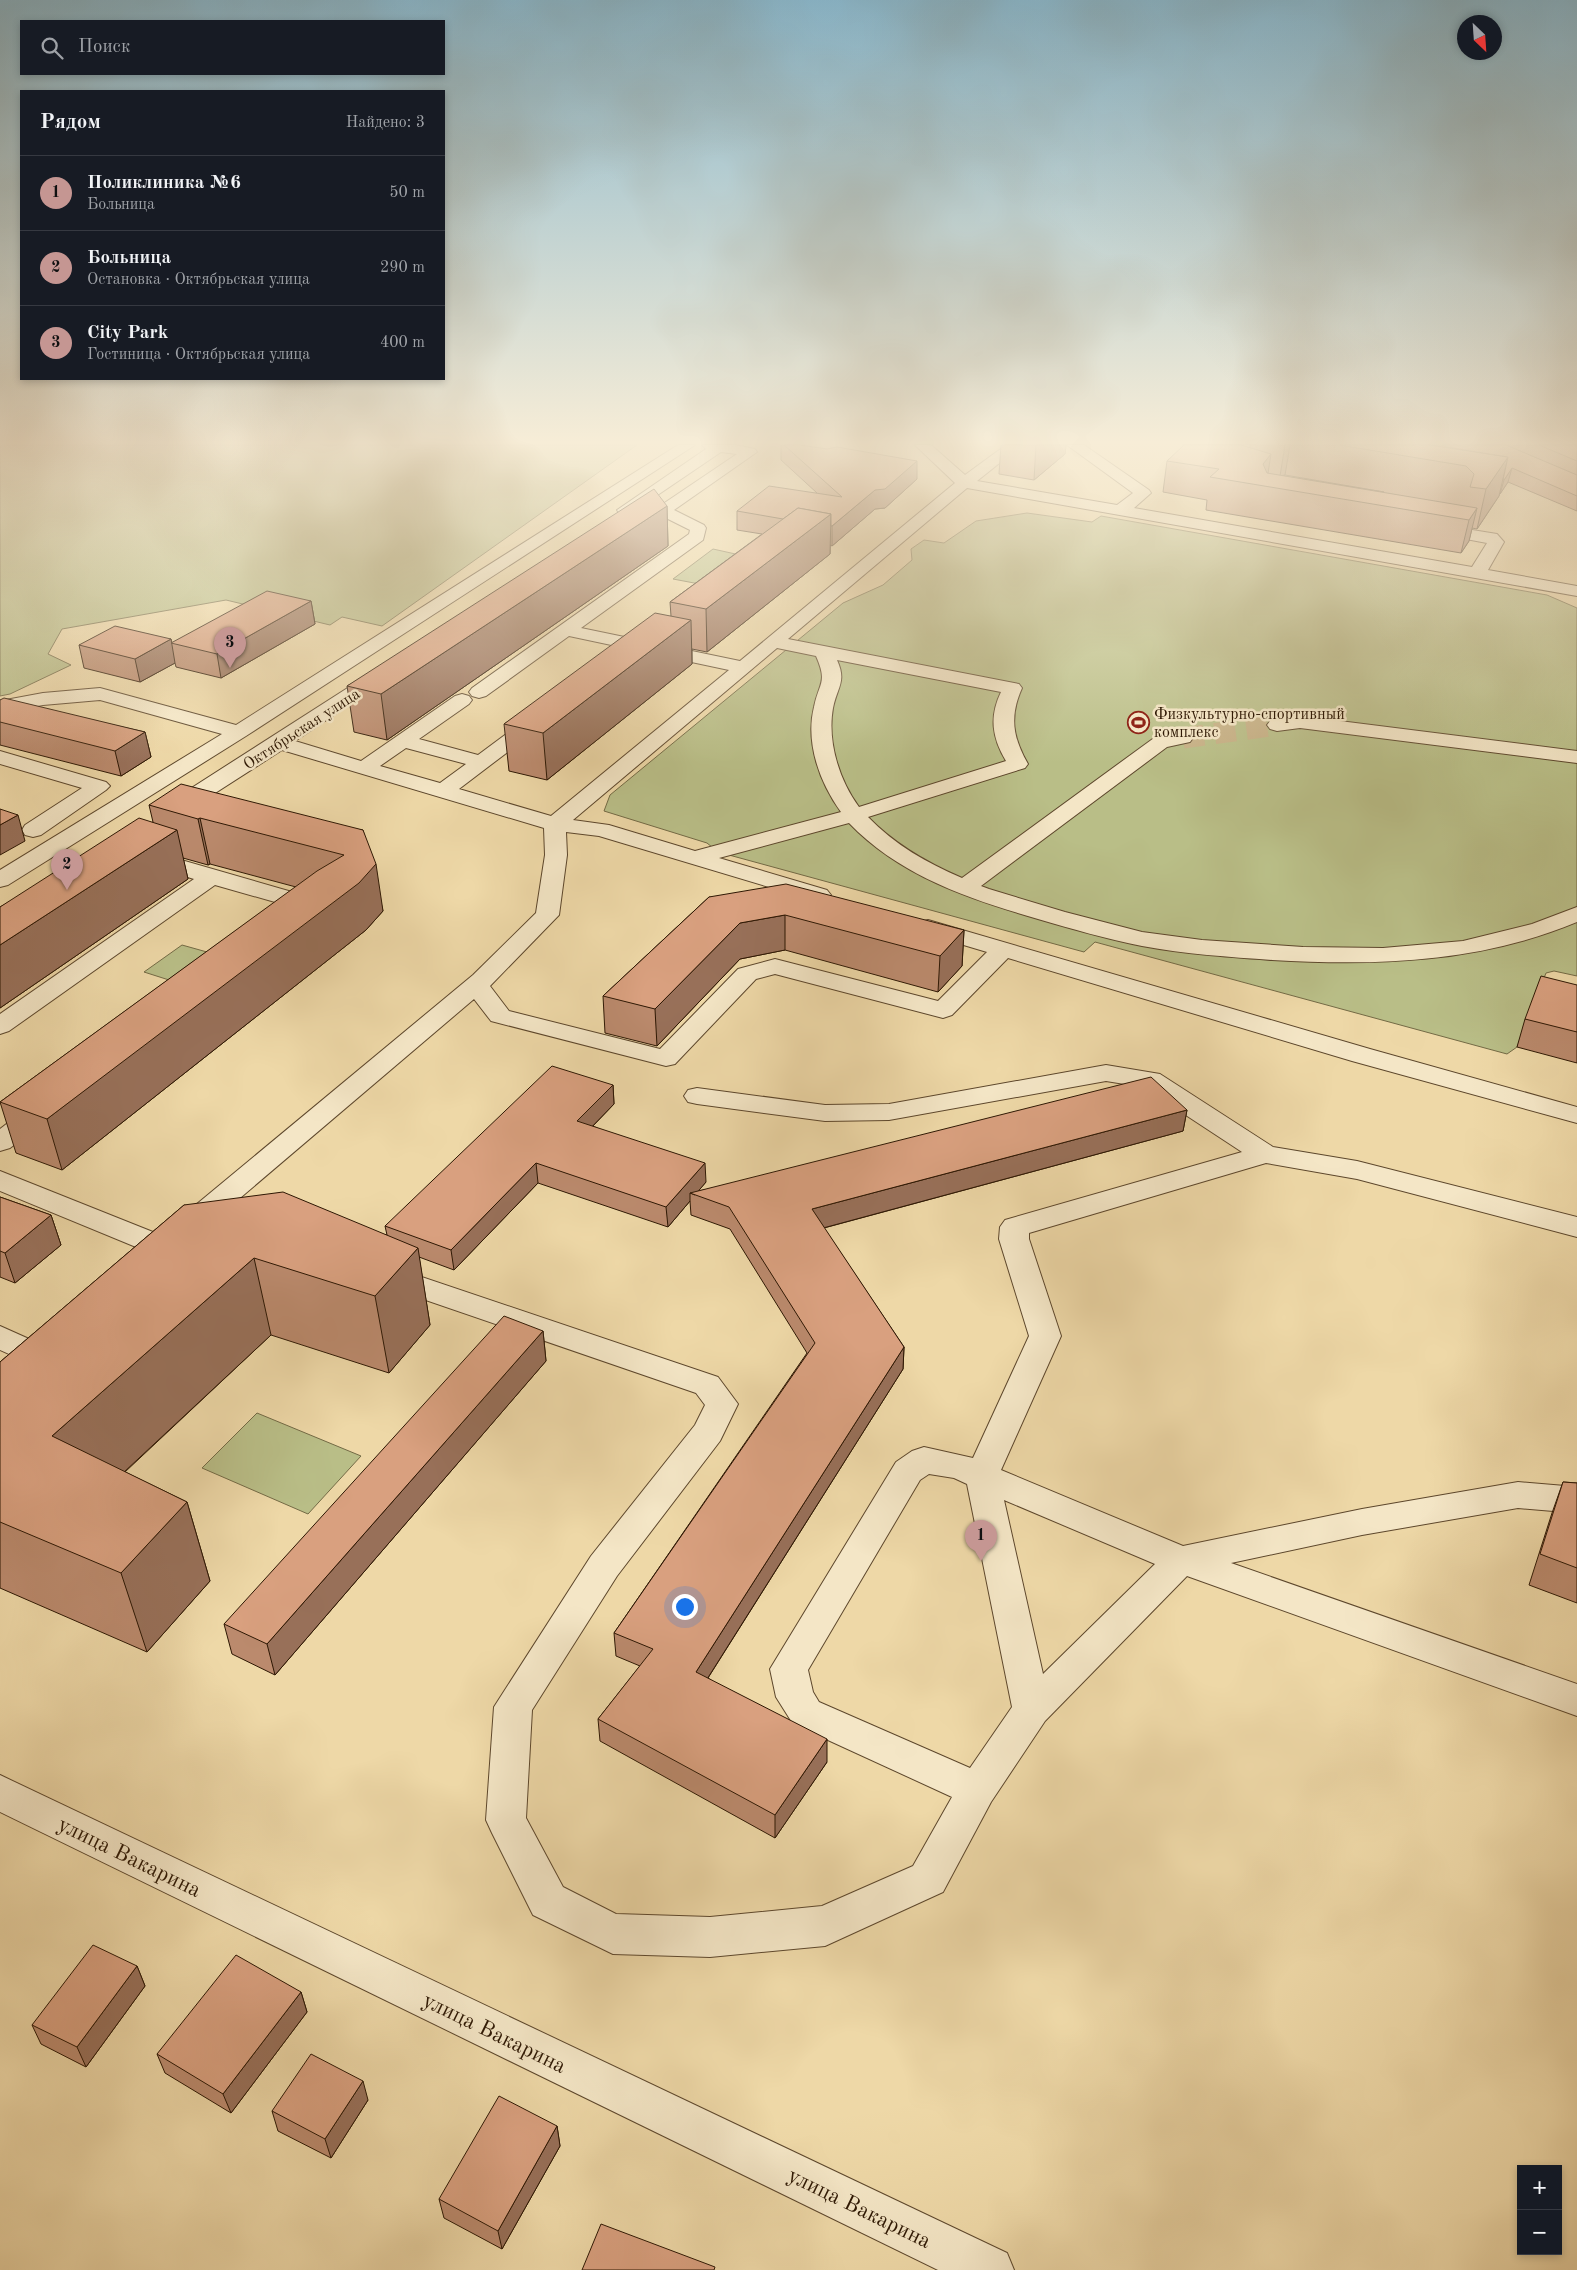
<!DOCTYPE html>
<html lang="ru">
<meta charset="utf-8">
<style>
:root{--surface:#171b24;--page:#242831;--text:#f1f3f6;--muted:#9ea1a6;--line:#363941;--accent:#c59692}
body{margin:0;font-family:"Old Standard TT",serif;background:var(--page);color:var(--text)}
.controls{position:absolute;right:15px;bottom:15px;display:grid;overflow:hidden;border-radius:0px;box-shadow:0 2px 8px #0003}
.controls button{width:45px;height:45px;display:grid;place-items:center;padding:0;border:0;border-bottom:1px solid var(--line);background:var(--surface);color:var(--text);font:25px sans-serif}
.compass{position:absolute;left:1457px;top:15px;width:45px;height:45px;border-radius:50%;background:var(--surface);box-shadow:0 2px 8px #0003;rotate:155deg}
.you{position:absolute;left:684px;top:1606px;width:18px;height:18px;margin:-12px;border:4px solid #fff;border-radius:50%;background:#1a73e8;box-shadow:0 0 0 8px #1a73e833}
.badge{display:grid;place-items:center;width:32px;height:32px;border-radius:50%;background:var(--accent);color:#111;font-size:16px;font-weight:700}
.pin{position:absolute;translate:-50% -41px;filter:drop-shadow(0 1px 2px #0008)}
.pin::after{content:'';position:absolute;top:26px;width:18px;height:15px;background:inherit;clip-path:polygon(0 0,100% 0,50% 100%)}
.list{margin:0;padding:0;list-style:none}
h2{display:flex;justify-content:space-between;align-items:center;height:65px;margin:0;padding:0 20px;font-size:21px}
h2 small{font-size:16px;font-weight:400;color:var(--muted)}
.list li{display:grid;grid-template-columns:32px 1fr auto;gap:15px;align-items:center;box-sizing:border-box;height:75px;padding:0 20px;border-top:1px solid var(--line)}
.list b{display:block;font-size:19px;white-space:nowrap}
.list p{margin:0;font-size:16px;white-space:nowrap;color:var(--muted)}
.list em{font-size:16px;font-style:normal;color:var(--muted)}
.icon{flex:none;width:28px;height:28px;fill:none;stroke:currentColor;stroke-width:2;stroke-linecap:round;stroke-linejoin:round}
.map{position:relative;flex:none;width:1577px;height:2270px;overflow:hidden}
.search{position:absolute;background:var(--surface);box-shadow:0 2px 8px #0003;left:20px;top:20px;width:425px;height:55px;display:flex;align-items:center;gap:12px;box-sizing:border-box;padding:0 18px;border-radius:0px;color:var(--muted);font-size:19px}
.panel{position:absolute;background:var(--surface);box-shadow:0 2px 8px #0003;left:20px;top:90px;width:425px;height:290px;border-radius:0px}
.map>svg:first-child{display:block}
</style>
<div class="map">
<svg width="1577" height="2270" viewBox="0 0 1577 2270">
<rect width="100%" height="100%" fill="#eed8a7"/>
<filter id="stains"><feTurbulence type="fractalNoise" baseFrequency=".004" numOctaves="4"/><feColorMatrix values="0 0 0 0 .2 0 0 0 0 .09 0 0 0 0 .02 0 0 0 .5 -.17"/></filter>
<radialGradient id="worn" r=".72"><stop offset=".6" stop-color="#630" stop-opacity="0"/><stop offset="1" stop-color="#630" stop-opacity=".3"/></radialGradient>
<g fill="#b9be87" stroke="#736a45">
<path d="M0,445H637L382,626L342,617L330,625L226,600L62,629L48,654L71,665L10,694L0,696Z"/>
<path d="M1027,513L1092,522L1101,516L1547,595L1577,608V976L1554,971L1546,973L1517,1047L1507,1054L1095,942L1084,952L718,852L707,843L604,811L610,795L843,603L883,585L912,560L911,549L924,540L944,543L976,521Z"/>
<path d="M713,549L749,557L710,586L673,579Z"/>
<path d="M182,945L207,952L169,980L144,972Z"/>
<path d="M257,1413L361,1456L308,1514L202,1468Z"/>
</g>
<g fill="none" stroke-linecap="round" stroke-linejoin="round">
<path stroke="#c7b186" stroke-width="21" stroke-dasharray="21 11" stroke-linecap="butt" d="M1183,738L1277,725"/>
<defs>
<g id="minor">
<path d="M678,445H695L246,736L8,885L0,887V870L222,734L100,700L43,705L0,713V701L43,693L100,688L236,725Z"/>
<path d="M702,445H735L755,449L757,452L674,510L704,525L706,528L703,540L581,628L740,661L955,483L915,445H931L965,475L1006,445H1022L977,481L1117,505L1133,493L1067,445H1084L1149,490L1151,493L1134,508L1472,567L1487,543L1429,532L1427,529L1429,526L1435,524L1497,534L1504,542L1488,570L1577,586V596L967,488L788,639L1019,684L1022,688C1009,717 1013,738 1028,764L1025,768L868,817C895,845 927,863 962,878L1154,738L1183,732L1190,734L1193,738L1190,742L1167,747L981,886L989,889L1065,912L1142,932L1202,940L1303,947L1383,948L1463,941L1532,924L1577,907V922C1479,963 1376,966 1272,960C1229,957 1185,954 1142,946C1107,939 1072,929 1038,919C969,899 900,876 849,823L719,858L827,890L831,895L827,900L819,902L599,836L566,832L567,855L559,915L490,986L509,1011L660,1049L738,969L775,959L938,1001L987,952L920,932L916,927L920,922L928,920L1370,1049L1577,1107V1123L1352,1061L1008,958L952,1015L943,1018L775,974L756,979L675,1064L666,1066L491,1021L474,999L200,1232L190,1235L180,1232L175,1225L180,1218L473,975L536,913L545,855L544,828L282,750L181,815L173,816L165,815L162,810L165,805L371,673L378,671L385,673L388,677L385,681L295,741L361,761L455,696L462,694L469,696L472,700L469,704L419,739L478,755L529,717L536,715L543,717L546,721L543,725L459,789L551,816L729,670L569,636L486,696L479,698L472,696L469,692L472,688L689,534L690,530L656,513L654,510L737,454L721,452L631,513H619L617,510L706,449ZM777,648L816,656C828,683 819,682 814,707C805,743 820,783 841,812L695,851L609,825L573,820ZM837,660L1001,692C989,717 992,738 1006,761L859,807C839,780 827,741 833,708C837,687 847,682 837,660ZM406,748L466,764L440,783L380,766Z"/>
<path d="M1183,445H1256L1246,453L1241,454L1190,449L1185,448Z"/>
<path d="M1300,716L1577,751V763L1300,728L1277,731L1270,729L1267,725L1270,721Z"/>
<path d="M0,751L106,782L110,786L106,790L41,835L33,837L25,835L22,830L25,825L82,788L0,764Z"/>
<path d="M150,851L299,894L314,916C307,926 298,929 287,926L283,921L289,914L282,904L215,885L9,1031L0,1034V1014L194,879L142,863L139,858L142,853Z"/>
<path d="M1106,1065L1160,1074L1273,1147L1357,1161L1577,1217V1237L1357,1179L1266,1163L1029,1233V1239L1061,1336L1001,1470L1183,1546L1362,1509L1518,1482L1577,1487V1513L1518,1508L1362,1535L1231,1563L1577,1684V1716L1187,1576L1045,1721L991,1802L943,1892L825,1946L710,1957L613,1954L533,1915L492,1833L486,1820L494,1707L591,1556L695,1425L705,1405L696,1393L379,1284L375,1277L379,1270L390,1267L401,1270L718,1377L738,1404L720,1441L617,1576L532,1710L526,1818L563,1887L616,1914L710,1917L822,1906L913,1866L952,1797L793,1724L776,1697L770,1669L896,1462L912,1451L924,1447L973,1458L1029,1336L999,1239L1000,1227L1005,1220L1242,1152L1143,1087L1106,1081L889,1120L825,1121L697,1104L688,1102L684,1096L688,1090L697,1088L825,1105L889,1104ZM929,1474L954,1478L967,1484L1012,1707L970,1768L819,1702L813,1692L808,1670L920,1480ZM1004,1500L1155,1564L1043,1674Z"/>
<path d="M40,1104L50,1106L54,1112L50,1118L10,1148L0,1151V1129L30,1106Z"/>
<path d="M0,1171L173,1240L178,1247L173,1254L163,1257L153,1254L0,1191Z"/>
<path d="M0,1326L47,1347L52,1355L47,1363L36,1366L0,1350Z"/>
<path d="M0,1775L1007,2253L1014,2270H938L0,1812Z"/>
</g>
</defs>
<use href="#minor" stroke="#5d472c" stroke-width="2"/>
<use href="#minor" fill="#f4e6c6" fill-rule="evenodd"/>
</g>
<g fill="#bb8a6d" stroke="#2d1703" fill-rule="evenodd">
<path d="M781,445H800L917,479L885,508L875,509L832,546L830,545V554L707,652L692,649V664L547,780L509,771L504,724L671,616L670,602L762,534L737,530V511L817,493L781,460Z"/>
<path d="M1001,445H1066L1065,454L1034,480L999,474Z"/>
<path d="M1250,445H1577V511L1508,482L1500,494V493L1499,496L1477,529L1472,528L1469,541L1461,553L1206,510L1207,500L1163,492L1167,461L1250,448ZM1285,475L1384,492L1283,476Z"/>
<path d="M667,506L668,546L387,740L354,732L347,686Z"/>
<path d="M311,601L315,624L221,678L176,667L175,663L140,682L84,668L79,645L171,639L172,643Z"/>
<path d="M0,700L145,732L151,757L121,776L0,745Z"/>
<path d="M149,805L363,830L383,911L366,930L62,1170L16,1153L0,1102L296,887L210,864L208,865L183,858L188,879L0,1008V907L153,822Z"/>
<path d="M709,897L964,930L962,966L938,992L785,950L740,959L657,1046L605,1033L603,996Z"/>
<path d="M1577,985V1063L1517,1047L1525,1019Z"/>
<path d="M613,1085L614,1104L593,1126L706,1182L698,1191L1187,1110L1183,1131L824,1228L904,1347L903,1369L708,1678L827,1762L775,1838L600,1741L598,1719L640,1666L616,1656L614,1633L807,1353L730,1229L691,1215L690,1201L668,1227L538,1183L454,1270L419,1257L430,1325L389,1373L271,1335L125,1472L187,1502L210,1581L147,1652L0,1588V1362L184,1205L387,1235L385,1226Z"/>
<path d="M0,1197L51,1215L61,1245L15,1283L0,1277Z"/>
<path d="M543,1331L546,1361L275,1675L232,1654L224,1624Z"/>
<path d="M1563,1482L1577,1483V1603L1529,1585L1552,1513Z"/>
<path d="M137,1966L145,1986L86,2067L41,2044L32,2025Z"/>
<path d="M301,1992L307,2012L231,2113L165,2073L157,2054Z"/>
<path d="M368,2100L331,2158L278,2131L272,2111Z"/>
<path d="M557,2126L560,2146L502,2249L444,2218L439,2199Z"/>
</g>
<g fill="#987059" stroke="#2d1703">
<path d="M1036,445H1066L1065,454L1034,480Z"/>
<path d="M1285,445H1290L1285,475L1280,476Z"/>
<path d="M1271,454L1266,486L1263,464Z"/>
<path d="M1508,457L1499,496L1477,529L1486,489Z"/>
<path d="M917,461V479L885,508L875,509L832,546V526L875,490Z"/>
<path d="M1512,468L1508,482L1500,494L1504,480Z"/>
<path d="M667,506L668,546L387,740L381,694Z"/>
<path d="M1477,508L1469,541L1461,553L1469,520Z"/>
<path d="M831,514L830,554L707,652L706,609Z"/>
<path d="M311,601L315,624L221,678L217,654Z"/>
<path d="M691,620L692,664L547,780L543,733Z"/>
<path d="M171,639L175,663L140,682L135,659Z"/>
<path d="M145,732L151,757L121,776L115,751Z"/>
<path d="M18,815L25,841L0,855V825Z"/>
<path d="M200,818L210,864L208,865L198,819Z"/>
<path d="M177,830L188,879L0,1008V945Z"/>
<path d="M376,864L383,911L366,930L62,1170L47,1119Z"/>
<path d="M785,915V950L740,959L657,1046L655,1009L740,923Z"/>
<path d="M964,930L962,966L938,992L940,956Z"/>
<path d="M613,1085L614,1104L579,1140L577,1121Z"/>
<path d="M1187,1110L1183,1131L812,1231V1209Z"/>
<path d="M536,1163L538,1183L454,1270L451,1250Z"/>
<path d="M705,1163L706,1182L695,1195L690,1193V1201L668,1227L666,1207Z"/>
<path d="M51,1215L61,1245L15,1283L5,1253Z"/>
<path d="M418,1248L430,1325L389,1373L375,1296Z"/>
<path d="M254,1258L271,1335L79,1514L52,1436Z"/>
<path d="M543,1331L546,1361L275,1675L267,1644Z"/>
<path d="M904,1347L903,1369L697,1695L696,1672Z"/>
<path d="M187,1502L210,1581L147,1652L121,1573Z"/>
<path d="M827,1739V1762L775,1838V1815Z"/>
<path d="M137,1966L145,1986L86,2067L77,2047Z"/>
<path d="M301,1992L307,2012L231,2113L223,2094Z"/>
<path d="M363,2081L368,2100L331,2158L325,2139Z"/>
<path d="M557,2126L560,2146L502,2249L498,2231Z"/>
</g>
<g fill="#d9a07f" stroke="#2d1703">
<path d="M784,445H800L827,449L837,447L917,461L885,489L875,490L832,526H831V514L798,508L783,519L737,511L769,486L842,497Z"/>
<path d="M1184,445H1241L1271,454L1263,464L1267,473L1477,508L1469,520L1210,477L1219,469L1167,461Z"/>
<path d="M1339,445H1430L1508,457L1486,489L1470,487L1474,474L1466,466Z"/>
<path d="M1442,445H1506L1577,475V496L1512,468L1504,480H1503L1508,457L1446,447Z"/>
<path d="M1539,445H1577V461Z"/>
<path d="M654,489L667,506L381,694L347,686Z"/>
<path d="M798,508L831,514L706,609L670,602Z"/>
<path d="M267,591L311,601L217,654L171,643Z"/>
<path d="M655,613L691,620L543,733L504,724Z"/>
<path d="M115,626L171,639L135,659L79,645Z"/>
<path d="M4,698L145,732L115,751L0,722V700Z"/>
<path d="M181,784L363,830L376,864L359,883L47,1119L0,1102L317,871L344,855L200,818L198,819L149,805Z"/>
<path d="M0,809L18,815L0,825Z"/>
<path d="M139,818L177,830L0,945V907Z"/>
<path d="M786,884L964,930L940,956L785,915L740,923L655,1009L603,996L709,897Z"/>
<path d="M1541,976L1577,985V1032L1525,1019Z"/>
<path d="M552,1066L613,1085L577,1121L705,1163L666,1207L536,1163L451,1250L385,1226Z"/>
<path d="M1151,1077L1187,1110L812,1209L904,1347L696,1672L827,1739L775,1815L598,1719L653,1649L614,1633L815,1343L729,1207L690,1193Z"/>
<path d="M283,1192L418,1248L375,1296L254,1258L52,1436L187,1502L121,1573L0,1522V1362L184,1205Z"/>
<path d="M0,1197L51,1215L5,1253L0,1251Z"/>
<path d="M504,1316L543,1331L267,1644L224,1624Z"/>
<path d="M1563,1482L1577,1483V1568L1540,1554Z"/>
<path d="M93,1945L137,1966L77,2047L32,2025Z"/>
<path d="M236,1955L301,1992L223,2094L157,2054Z"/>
<path d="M311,2054L363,2081L325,2139L272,2111Z"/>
<path d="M499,2096L557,2126L498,2231L439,2199Z"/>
<path d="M601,2224L715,2267L714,2270H582Z"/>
</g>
<linearGradient id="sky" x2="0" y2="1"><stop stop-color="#89b7cc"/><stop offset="0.58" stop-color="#f7edd7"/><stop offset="1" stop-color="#f7edd7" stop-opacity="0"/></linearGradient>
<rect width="1577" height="763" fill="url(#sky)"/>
<defs>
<symbol id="stadium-ring" viewBox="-11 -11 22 22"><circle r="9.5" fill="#f4e6c6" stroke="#8f2418" stroke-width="1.5"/><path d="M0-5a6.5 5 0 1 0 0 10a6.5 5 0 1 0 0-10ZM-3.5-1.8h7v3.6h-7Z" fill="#8f2418"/></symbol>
</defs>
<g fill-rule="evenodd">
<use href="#stadium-ring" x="1126" y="710" width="25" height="25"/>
</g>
<g text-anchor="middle" stroke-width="5" stroke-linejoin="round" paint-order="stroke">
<g font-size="16" fill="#2d1703" stroke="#f4e6c6" text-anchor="start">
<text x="1154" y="719">Физкультурно-спортивный<tspan x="1154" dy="18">комплекс</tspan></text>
</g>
<g font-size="16" fill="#2d1703" stroke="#f4e6c6">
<text transform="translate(301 728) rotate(-33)" y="6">Октябрьская улица</text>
</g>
<g font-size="22" fill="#2d1703" stroke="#f4e6c6">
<text transform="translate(130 1856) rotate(26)" y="8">улица Вакарина</text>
<text transform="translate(495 2032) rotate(26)" y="8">улица Вакарина</text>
<text transform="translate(860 2207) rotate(26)" y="8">улица Вакарина</text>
</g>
</g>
<rect width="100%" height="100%" filter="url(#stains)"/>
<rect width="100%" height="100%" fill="url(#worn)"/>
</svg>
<div class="controls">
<button>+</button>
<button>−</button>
</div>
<svg class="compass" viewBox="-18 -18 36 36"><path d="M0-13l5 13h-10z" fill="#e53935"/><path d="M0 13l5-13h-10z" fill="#9ea1a6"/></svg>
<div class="you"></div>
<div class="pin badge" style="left:981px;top:1561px">1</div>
<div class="pin badge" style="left:67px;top:890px">2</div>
<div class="pin badge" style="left:230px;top:668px">3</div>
<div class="search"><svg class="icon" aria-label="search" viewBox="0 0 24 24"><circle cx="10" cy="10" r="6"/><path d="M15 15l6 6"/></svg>Поиск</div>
<section class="panel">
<h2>Рядом<small>Найдено: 3</small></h2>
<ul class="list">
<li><span class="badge">1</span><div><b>Поликлиника №6</b><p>Больница</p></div><em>50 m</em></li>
<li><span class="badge">2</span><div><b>Больница</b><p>Остановка · Октябрьская улица</p></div><em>290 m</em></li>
<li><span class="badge">3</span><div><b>City Park</b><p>Гостиница · Октябрьская улица</p></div><em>400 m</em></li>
</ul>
</section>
</div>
